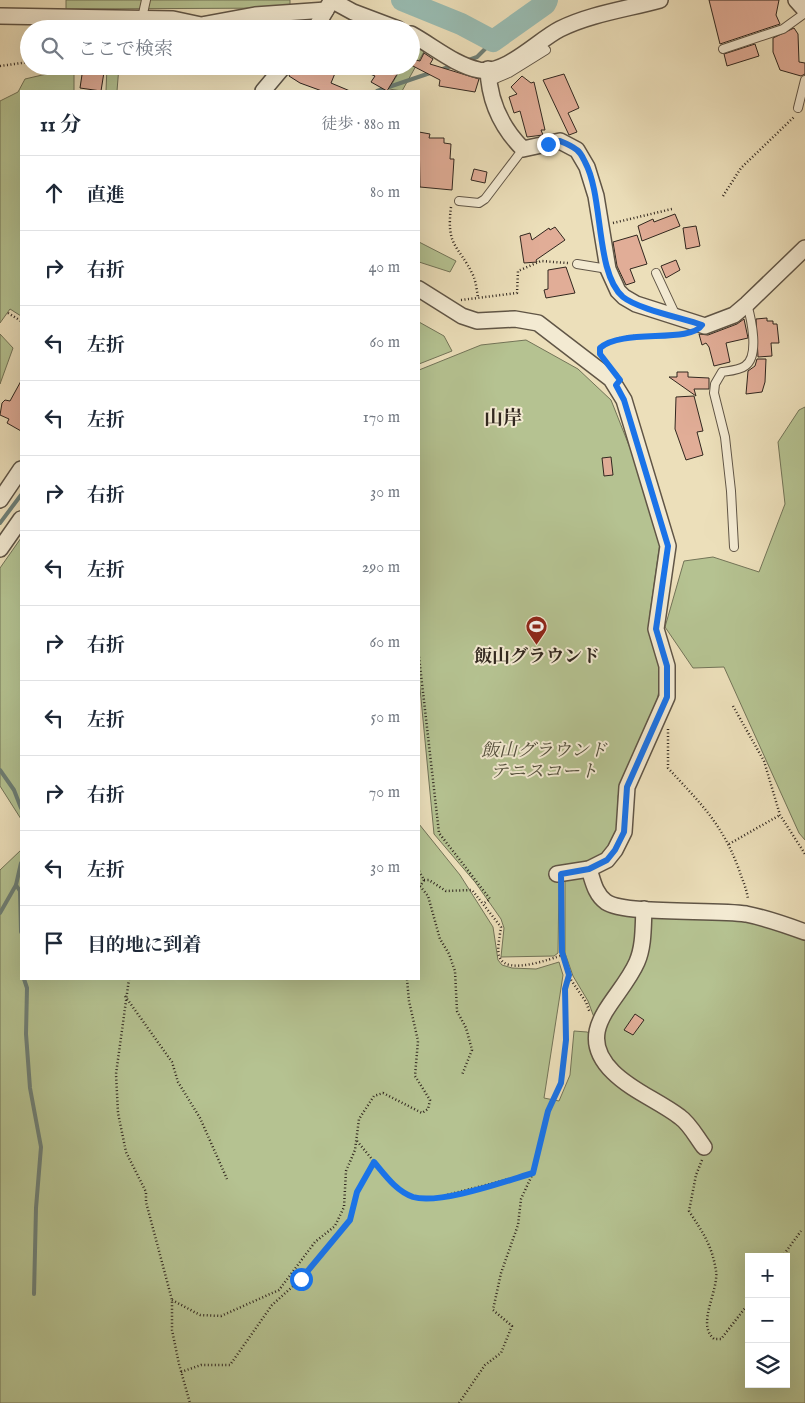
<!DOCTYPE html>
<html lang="ja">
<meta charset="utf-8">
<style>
:root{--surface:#fff;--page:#f6f6f7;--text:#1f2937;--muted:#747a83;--line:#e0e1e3}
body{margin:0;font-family:"IM FELL English","Noto Serif JP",serif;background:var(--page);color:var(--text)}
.controls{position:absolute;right:15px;bottom:15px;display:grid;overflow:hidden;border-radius:0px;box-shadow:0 5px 20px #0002}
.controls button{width:45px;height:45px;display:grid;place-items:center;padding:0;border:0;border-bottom:1px solid var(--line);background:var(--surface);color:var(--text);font:25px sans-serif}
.stop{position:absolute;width:15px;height:15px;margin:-11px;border:4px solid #1a73e8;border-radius:50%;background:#fff}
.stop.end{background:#1a73e8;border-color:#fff;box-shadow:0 1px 5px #0008}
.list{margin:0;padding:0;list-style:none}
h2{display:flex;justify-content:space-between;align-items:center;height:65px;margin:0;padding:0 20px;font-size:21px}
h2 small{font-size:16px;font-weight:400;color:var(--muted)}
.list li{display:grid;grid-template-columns:32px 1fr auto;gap:15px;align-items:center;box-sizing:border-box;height:75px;padding:0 20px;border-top:1px solid var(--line)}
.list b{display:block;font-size:19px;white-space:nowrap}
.list em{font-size:16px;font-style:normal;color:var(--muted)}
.icon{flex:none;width:28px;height:28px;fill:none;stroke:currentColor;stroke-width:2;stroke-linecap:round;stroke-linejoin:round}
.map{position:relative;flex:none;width:805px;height:1403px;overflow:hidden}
.search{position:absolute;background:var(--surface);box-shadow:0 5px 20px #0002;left:20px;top:20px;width:400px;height:55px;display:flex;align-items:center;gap:12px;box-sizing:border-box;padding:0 18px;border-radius:28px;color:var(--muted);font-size:19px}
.panel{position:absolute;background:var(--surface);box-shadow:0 5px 20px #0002;left:20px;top:90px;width:400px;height:890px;border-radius:0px}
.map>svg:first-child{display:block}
</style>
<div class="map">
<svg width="805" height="1403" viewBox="0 0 805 1403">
<rect width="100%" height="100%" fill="#ecdfba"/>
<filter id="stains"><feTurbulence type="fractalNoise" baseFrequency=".004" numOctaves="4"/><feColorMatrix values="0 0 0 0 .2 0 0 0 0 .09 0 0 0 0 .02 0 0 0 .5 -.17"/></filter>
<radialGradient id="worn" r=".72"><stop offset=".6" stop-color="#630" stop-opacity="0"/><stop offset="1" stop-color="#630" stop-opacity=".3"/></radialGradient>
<g fill="#b5c291" stroke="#737458" fill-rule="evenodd">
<path d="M66,0H290V8L66,9Z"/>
<path d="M411,40L426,48L402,91L389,89L400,70L394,66H411Z"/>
<path d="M107,66H119L117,91H106Z"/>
<path d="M68,69L74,72V91H21V316L10,309L0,323V101L18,92L25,79Z"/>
<path d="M419,242L456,261L450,272L419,262Z"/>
<path d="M419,322L444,336L452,351L419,364Z"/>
<path d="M0,334L13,348L0,384Z"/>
<path d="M526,340L578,369L611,400L632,453L661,536L650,613L661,680L655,711L633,754L618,796V829L611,845L600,857L585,862L559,880L558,953L554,956L501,957L504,928L501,919L475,882L434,834L419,678V370L481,345Z"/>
<path d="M805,407V840L799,833L724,667L693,668L665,627L684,561L713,557L759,572L785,504L778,442L799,410Z"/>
<path d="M21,538V819L0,786V568Z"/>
<path d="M419,824L460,875L493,927L498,960L502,965L512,968L536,969L559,962L563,975L544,1098L559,1101L570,1075L574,1031L587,1032L602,1039L588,1001L573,976L565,953V879L582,874L597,900L733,917L805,939V1403H0V870L21,850V979H419ZM749,1257H786V1384H749Z"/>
</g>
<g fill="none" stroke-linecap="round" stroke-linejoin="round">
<g stroke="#6f8077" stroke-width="4">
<path d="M466,61L477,57L493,41"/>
<path d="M440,70L454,65"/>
<path d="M377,91L433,72"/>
<path d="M0,523L21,495"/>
<path d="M0,770L14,790L21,808"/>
<path d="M16,885L20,891L21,932"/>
<path d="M0,913L16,885L21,863"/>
<path d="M24,979L27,988L26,1034L30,1088L41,1147L36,1208L34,1294"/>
</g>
<path stroke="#99bcb2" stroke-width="22" d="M402,0L461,24L493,41L545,4L547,0"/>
</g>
<g fill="#e1ad97" stroke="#31271f">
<path d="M709,0H779L776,15L780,24L720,44Z"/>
<path d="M298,21L306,29H268L272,23Z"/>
<path d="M794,28L798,34L799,62L805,63V74L801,76L780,70L773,52V38Z"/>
<path d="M755,44L759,56L727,66L724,54Z"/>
<path d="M424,53L433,59L430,64L479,79L475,92L439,86L440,80L411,65V59L420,61Z"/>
<path d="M293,66H338L331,83L350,91H322L300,83L289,76Z"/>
<path d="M374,66H392L399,71L387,91L371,82L375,76L370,74Z"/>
<path d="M83,68L104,72L101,91L80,88Z"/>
<path d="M564,74L579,108L568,113L577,132L569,135L543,80Z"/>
<path d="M522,76L531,83L534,82L545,130H541L543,135L527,137L520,111L514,113L509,97L517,94L511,87Z"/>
<path d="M419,132L430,134L429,138H444V143L451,144L450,159H454L452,190L420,187Z"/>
<path d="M474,169L487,172L485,183L471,180Z"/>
<path d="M675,214L680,226L642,241L638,226L653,219L654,222Z"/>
<path d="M696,226L700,246L686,249L683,228Z"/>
<path d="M555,227L565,240L536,260L537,262L524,263L520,236L530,233L532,240L549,228L550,230Z"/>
<path d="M637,235L647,264L630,269L635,282L626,285L617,266L613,242Z"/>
<path d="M676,260L680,270L666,278L661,266Z"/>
<path d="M566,267L575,293L546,298L544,290L548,289V270Z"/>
<path d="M767,318V321H773V324H777L779,343H771L772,356L758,357L756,319Z"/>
<path d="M744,319L748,338L726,343L730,362L714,366L709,347L706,343L702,345L699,334L708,335L737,324Z"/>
<path d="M757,359H766L765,382L762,392L746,394L748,371L755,366Z"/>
<path d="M677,372H688V377L709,378V389H694L696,396L669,377H677Z"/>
<path d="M21,381V431L7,423L9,419L0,415L2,403L5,400L10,401Z"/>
<path d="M694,396L703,431L697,432L703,455L686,460L675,429L676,397Z"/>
<path d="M611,457L613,475L604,476L602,458Z"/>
<path d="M635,1014L644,1020L633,1035L624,1030Z"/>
</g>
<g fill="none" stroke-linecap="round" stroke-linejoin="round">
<defs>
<g id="lane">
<path d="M142,18L146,0"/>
<path d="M723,49L783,29L805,13"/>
<path d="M488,82L509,73L546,50"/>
<path d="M798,108L805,80"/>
<path d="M459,201L479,203L485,199L523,149"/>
<path d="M577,264L608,269"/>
<path d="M656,273L676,316"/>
<path d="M734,547L731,491L725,437L714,393L715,384L722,372C729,371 740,370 745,366C760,356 751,318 747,304"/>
</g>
<g id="street">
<path d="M331,0L353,12L398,29"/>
<path d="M796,0L805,10"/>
<path d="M0,16L173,19L201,25L255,15L326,10"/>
<path d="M315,29L330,3"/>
<path d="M411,34C433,46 455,65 479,70C506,75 538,40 560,29C590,14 627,9 660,0"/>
<path d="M488,69C489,100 501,127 523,149L560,141L577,150L587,167L596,196L608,269L618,291L624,297L636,304L705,326L734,315L747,304L805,248"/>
<path d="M263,91L284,66"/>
<path d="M419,289L462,316L477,321L515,319L538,323L611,379L624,400L668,546L656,629L667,666V697L627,787L624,832L615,850L607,860L589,869L557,874"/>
<path d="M0,500L21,469"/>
<path d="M0,549L21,519"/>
<path d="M589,869C593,881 595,894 606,902C625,915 716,909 746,914C766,918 786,925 805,932"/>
<path d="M644,909C643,926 644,946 637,962C620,1001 571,1030 613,1072C632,1091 659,1101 680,1117C690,1124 697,1138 704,1147"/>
</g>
</defs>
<use href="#lane" stroke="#605546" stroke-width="10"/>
<use href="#street" stroke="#605546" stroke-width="18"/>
<g stroke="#31271f" stroke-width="2.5" stroke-dasharray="1 2.5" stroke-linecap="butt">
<path d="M0,66L29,62"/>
<path d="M723,196L741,168L795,116"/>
<path d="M451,207C446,247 458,244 473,275C476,282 477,291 478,298"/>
<path d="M613,223L672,209"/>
<path d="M461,300L517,293L518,271L541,261L568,263"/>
<path d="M8,313L21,321"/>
<path d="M601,354L600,348C620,330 656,338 681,333"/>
<path d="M419,657L439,833L490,899L483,904"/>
<path d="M733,706L764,761L780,815L805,854"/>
<path d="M668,729V768C700,803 721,822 738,867C742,879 747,889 748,900"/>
<path d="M729,844L780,815"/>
<path d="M419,871L424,880L419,888"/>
<path d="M424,880H429L446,891L472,890L501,927C500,936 496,951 500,958C508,975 550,959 563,955"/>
<path d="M420,886L428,896L440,939L449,954L455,971L457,1011L466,1028L472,1050L462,1075"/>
<path d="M569,977L586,1002L590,1013"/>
<path d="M129,979L116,1074L118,1113L126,1152L146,1192V1202L172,1300V1330L179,1364L190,1403"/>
<path d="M125,996L172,1062L178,1082L200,1118L227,1179"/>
<path d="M357,1141L395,1187L413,1197L431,1199L533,1173"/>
<path d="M702,1160L696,1175L689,1211C703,1233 712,1245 716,1271C719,1291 696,1324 714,1339H721L749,1303"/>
<path d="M782,1257L801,1231"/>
<path d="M172,1300L200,1315L221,1316L279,1290L315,1242L335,1226L344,1207L346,1171L355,1150L359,1119L374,1096L383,1093L422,1113L428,1109L430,1100L415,1076L418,1041L409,1001L407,979"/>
<path d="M181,1372L201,1365H230L272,1305L301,1279L350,1220L357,1192L374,1162"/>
<path d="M459,1403L485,1365L501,1353L512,1326L493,1310L501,1273L518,1225L521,1199L533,1173L548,1111L561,1083L566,1040L565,989L569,975L562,952L561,885"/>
</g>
<use href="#lane" stroke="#f3ead2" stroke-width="8"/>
<use href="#street" stroke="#f3ead2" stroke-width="15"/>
</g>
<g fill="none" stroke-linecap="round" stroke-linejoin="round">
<path stroke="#1a73e8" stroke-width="6" d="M301,1279L350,1220L357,1192L374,1162C385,1175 396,1191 413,1197C439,1205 506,1181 533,1173L548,1111L561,1083L566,1040L565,989L569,975L562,952L561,874L589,869L607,860L615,850L624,832L627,787L667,697V666L656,629L668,546L624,400L616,385L620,380L600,354V348C622,328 690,344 702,325C682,318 638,309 623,297C595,273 604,197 585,162C583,158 581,153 577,150C572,146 565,143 560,141L548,144"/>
</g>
<defs>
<symbol id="stadium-pin" viewBox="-11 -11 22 30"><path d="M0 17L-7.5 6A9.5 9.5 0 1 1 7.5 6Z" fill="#8f2418" stroke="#f3ead2"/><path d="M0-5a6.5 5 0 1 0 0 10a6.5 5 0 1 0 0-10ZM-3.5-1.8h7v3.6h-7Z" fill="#fff"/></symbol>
</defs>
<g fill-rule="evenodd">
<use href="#stadium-pin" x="524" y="614" width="25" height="34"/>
</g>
<g text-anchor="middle" stroke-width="4" stroke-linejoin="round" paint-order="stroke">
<g font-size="18" font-weight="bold" fill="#31271f" stroke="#f3ead2">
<text x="537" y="662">飯山グラウンド</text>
</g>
<g font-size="18" font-style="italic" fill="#524e3c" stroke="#f3ead2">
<text x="544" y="756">飯山グラウンド<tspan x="544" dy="21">テニスコート</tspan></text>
</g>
<g font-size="19" font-weight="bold" fill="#31271f" stroke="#f3ead2">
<text x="503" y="424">山岸</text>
</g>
</g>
<rect width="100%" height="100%" filter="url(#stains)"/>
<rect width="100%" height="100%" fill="url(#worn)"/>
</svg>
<div class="controls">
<button>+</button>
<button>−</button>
<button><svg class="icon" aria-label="layers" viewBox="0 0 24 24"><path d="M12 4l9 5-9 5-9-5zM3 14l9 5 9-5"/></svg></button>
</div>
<div class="stop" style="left:301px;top:1279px"></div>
<div class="stop end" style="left:548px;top:144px"></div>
<div class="search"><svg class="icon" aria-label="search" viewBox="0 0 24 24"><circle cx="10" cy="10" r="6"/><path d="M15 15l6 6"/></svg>ここで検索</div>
<section class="panel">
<h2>11 分<small>徒歩 · 880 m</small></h2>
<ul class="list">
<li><svg class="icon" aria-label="ahead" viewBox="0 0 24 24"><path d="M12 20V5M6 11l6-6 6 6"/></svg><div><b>直進</b></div><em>80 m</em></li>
<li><svg class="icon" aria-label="right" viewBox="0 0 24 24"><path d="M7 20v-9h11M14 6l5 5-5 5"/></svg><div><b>右折</b></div><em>40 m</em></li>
<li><svg class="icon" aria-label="left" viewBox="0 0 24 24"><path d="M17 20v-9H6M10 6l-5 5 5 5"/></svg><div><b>左折</b></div><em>60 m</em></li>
<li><svg class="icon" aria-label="left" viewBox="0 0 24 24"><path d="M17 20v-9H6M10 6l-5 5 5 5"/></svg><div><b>左折</b></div><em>170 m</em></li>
<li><svg class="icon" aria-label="right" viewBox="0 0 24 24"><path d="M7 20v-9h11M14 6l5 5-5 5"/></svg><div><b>右折</b></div><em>30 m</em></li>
<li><svg class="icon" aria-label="left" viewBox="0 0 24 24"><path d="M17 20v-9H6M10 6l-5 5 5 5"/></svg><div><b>左折</b></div><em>290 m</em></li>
<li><svg class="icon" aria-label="right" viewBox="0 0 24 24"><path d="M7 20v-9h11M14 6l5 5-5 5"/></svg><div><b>右折</b></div><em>60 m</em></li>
<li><svg class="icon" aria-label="left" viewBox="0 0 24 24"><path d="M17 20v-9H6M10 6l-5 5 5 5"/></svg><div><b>左折</b></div><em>50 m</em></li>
<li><svg class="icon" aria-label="right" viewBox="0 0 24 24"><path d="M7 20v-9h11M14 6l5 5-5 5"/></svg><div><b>右折</b></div><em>70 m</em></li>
<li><svg class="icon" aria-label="left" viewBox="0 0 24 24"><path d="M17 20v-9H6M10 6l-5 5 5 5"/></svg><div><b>左折</b></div><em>30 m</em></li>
<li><svg class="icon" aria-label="arrive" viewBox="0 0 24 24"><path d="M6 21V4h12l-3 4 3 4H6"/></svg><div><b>目的地に到着</b></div></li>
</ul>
</section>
</div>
